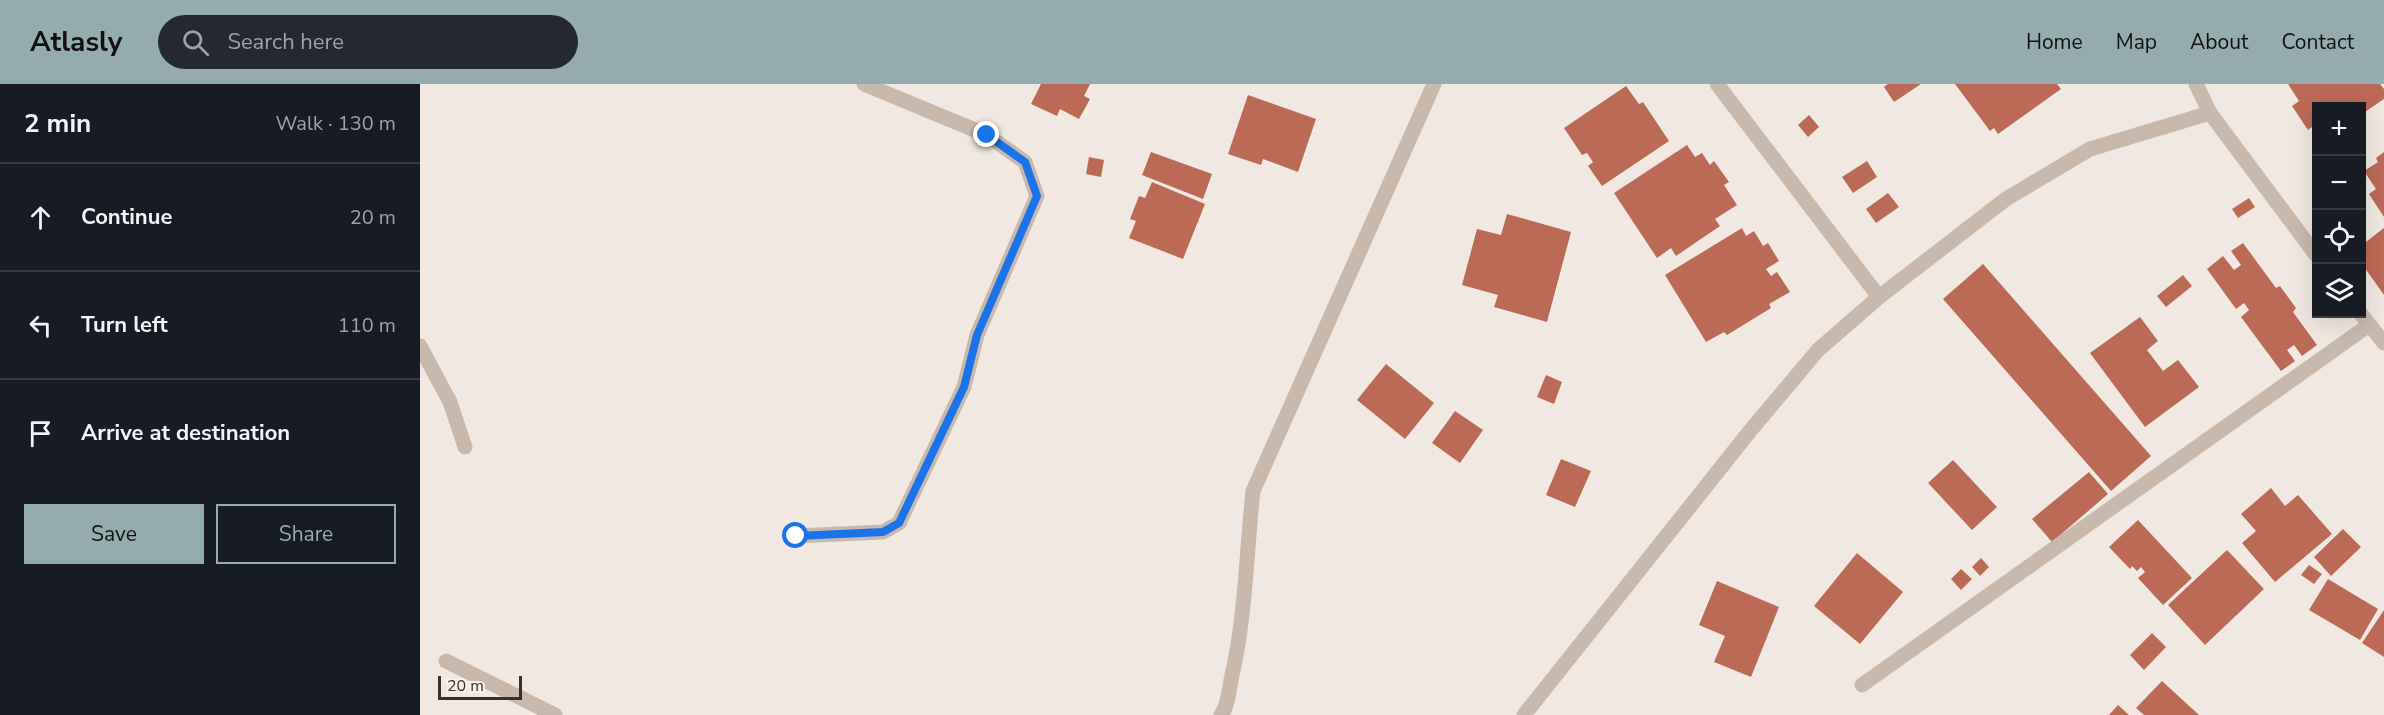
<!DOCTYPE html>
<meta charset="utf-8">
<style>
:root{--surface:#171b24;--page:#242831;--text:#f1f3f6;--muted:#9ea1a6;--line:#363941;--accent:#95acae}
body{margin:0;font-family:"Nunito Sans",sans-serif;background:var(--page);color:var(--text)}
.controls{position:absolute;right:18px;top:18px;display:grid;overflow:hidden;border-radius:0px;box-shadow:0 6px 24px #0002}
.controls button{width:54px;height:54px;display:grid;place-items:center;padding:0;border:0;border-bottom:2px solid var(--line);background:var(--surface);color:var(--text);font:30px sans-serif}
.scale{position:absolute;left:18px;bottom:15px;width:84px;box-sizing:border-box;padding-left:6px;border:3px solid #382f2b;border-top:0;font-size:16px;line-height:21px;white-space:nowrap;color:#382f2b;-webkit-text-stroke:4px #f9f3ed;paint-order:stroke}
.stop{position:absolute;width:18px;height:18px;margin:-14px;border:4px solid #1a73e8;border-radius:50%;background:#fff}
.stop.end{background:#1a73e8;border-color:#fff;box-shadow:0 2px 6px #0008}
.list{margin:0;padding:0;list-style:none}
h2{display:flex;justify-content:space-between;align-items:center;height:78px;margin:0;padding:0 24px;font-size:26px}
h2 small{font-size:20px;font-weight:400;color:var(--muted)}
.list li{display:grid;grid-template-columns:39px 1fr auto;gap:18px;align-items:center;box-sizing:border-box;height:108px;padding:0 24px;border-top:2px solid var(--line)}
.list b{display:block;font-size:22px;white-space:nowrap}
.list em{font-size:20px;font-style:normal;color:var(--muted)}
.actions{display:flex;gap:12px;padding:18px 24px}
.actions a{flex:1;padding:14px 0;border:2px solid var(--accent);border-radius:0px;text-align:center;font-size:21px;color:var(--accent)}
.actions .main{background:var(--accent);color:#111}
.icon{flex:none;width:33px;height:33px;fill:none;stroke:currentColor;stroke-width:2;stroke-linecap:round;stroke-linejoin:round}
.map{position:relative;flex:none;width:1964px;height:631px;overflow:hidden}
header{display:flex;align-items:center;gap:36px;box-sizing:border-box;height:84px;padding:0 30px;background:var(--accent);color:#111}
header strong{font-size:28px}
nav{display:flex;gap:33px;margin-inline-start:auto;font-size:21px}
.search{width:420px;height:54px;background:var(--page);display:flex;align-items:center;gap:15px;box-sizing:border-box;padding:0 21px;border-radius:33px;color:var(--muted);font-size:22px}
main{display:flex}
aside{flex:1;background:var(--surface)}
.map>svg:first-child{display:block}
</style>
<header>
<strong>Atlasly</strong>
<div class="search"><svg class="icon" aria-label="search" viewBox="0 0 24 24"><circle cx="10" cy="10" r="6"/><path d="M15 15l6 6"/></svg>Search here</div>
<nav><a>Home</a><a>Map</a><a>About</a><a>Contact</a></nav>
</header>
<main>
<aside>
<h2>2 min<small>Walk · 130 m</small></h2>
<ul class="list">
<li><svg class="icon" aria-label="ahead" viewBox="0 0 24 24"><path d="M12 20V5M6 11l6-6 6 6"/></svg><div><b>Continue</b></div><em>20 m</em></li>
<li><svg class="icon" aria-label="left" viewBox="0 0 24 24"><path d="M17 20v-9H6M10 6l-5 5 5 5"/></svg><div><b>Turn left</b></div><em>110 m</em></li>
<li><svg class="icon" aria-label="arrive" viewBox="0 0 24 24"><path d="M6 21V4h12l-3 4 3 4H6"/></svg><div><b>Arrive at destination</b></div></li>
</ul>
<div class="actions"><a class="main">Save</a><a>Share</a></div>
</aside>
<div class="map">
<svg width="1964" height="631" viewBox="0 0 1964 631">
<rect width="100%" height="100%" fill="#f1e9e1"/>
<g fill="#bb6a55">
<path d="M621,0H670L664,12L670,15L659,35L640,25L637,32L611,20Z"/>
<path d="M1468,0H1501L1474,18L1464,3Z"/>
<path d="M1535,0H1637L1641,5L1578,50L1574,44L1570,47Z"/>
<path d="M1868,0H1960L1964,5V15L1942,30V22H1896V40L1888,46L1872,22L1879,17Z"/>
<path d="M1206,2L1219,20L1223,18L1249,57L1182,102L1168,82L1173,78L1167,69L1162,71L1144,44Z"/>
<path d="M828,11L896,35L878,88L843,75L841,81L808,70Z"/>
<path d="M1389,31L1399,43L1388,53L1378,41Z"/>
<path d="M1267,61L1275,73L1282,69L1290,81L1294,77L1309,98L1304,101L1317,121L1295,135L1300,142L1256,172L1251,164L1237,174L1194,109Z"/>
<path d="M731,68L792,90L783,115L722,91Z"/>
<path d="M1964,68V133L1949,110L1956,105L1944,87L1958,78L1956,74Z"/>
<path d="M669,73L684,76L681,93L666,90Z"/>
<path d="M1447,77L1457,93L1433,109L1422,93Z"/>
<path d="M732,98L785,120L763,175L709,154L716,137L710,135L719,112L725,114Z"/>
<path d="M1468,109L1479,123L1456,139L1446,125Z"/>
<path d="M1829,114L1835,123L1818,134L1812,125Z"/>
<path d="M1087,130L1151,148L1127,238L1074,223L1078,211L1042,201L1057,145L1081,151Z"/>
<path d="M1322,144L1326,152L1334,147L1343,162L1348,159L1359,177L1346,185L1351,192L1357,188L1370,208L1349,220L1351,224L1307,251L1304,248L1286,258L1245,191Z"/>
<path d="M1964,144V211L1942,180V161Z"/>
<path d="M1823,159L1856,204L1860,202L1876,224L1873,228L1897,261L1882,272L1874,261L1867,266L1875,277L1861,287L1821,233L1829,226L1824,219L1816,225L1787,185L1803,172L1814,186L1821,181L1811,167Z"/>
<path d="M1563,180L1731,372L1691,407L1523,215Z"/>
<path d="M1763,191L1772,202L1746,223L1737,212Z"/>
<path d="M1720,233L1738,257L1727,266L1743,287L1758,276L1779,303L1725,343L1670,269Z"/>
<path d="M966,280L1014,319L985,355L937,316Z"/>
<path d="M1126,291L1142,298L1134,320L1117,313Z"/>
<path d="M1035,327L1063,346L1040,379L1012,359Z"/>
<path d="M1141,375L1171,387L1155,423L1126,411Z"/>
<path d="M1533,376L1577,423L1552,446L1508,399Z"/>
<path d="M1669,388L1688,410L1632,458L1612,435Z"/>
<path d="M1851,404L1865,422L1878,411L1912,450L1855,498L1822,459L1836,447L1821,430Z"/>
<path d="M1718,436L1772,494L1743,521L1718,494L1725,488L1721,483L1717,487L1712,482L1710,485L1689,463Z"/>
<path d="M1923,445L1941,463L1911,492L1894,473Z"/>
<path d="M1807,466L1844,505L1785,561L1748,521Z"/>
<path d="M1437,469L1483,508L1440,560L1394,522Z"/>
<path d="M1561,474L1569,483L1560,492L1552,483Z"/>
<path d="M1889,481L1902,490L1894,500L1881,491Z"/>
<path d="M1541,485L1552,495L1541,506L1531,495Z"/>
<path d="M1908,495L1958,525L1940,556L1889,526Z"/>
<path d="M1297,497L1359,523L1331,593L1294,578L1305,552L1279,541Z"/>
<path d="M1964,526V573L1942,559Z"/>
<path d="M1732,549L1746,563L1724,586L1710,571Z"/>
<path d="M1742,597L1779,631H1724L1716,624Z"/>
<path d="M1698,621L1709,631H1689Z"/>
</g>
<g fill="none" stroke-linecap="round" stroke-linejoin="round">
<g stroke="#c9b9ad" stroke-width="15">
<path d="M1297,0L1459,213"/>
<path d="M1776,0L1790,29L1896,171"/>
<path d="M1941,230L1964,259"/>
<path d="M0,262L30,318L45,363"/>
<path d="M376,452L463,448L479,439L544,303L557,251L617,112L605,78L567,51L444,0"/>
<path d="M26,577L135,631"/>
<path d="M1442,601L1949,241"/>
<path d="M801,631C808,622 809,607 811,596C826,532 826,471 833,407L1014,0"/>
<path d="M1104,631L1330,347L1398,266L1459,213L1586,115L1670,65L1790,29"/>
</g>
</g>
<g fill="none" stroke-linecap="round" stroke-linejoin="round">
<path stroke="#1a73e8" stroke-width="8" d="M376,452L463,448L479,439L544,303L557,251L617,112L605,78L567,51"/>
</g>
</svg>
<div class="controls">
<button>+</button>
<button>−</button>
<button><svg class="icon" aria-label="locate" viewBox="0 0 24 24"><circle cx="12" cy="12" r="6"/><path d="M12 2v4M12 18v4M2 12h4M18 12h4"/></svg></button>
<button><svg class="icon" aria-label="layers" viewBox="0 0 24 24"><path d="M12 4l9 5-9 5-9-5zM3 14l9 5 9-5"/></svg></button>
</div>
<div class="scale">20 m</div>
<div class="stop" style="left:376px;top:452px"></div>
<div class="stop end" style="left:567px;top:51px"></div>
</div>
</main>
